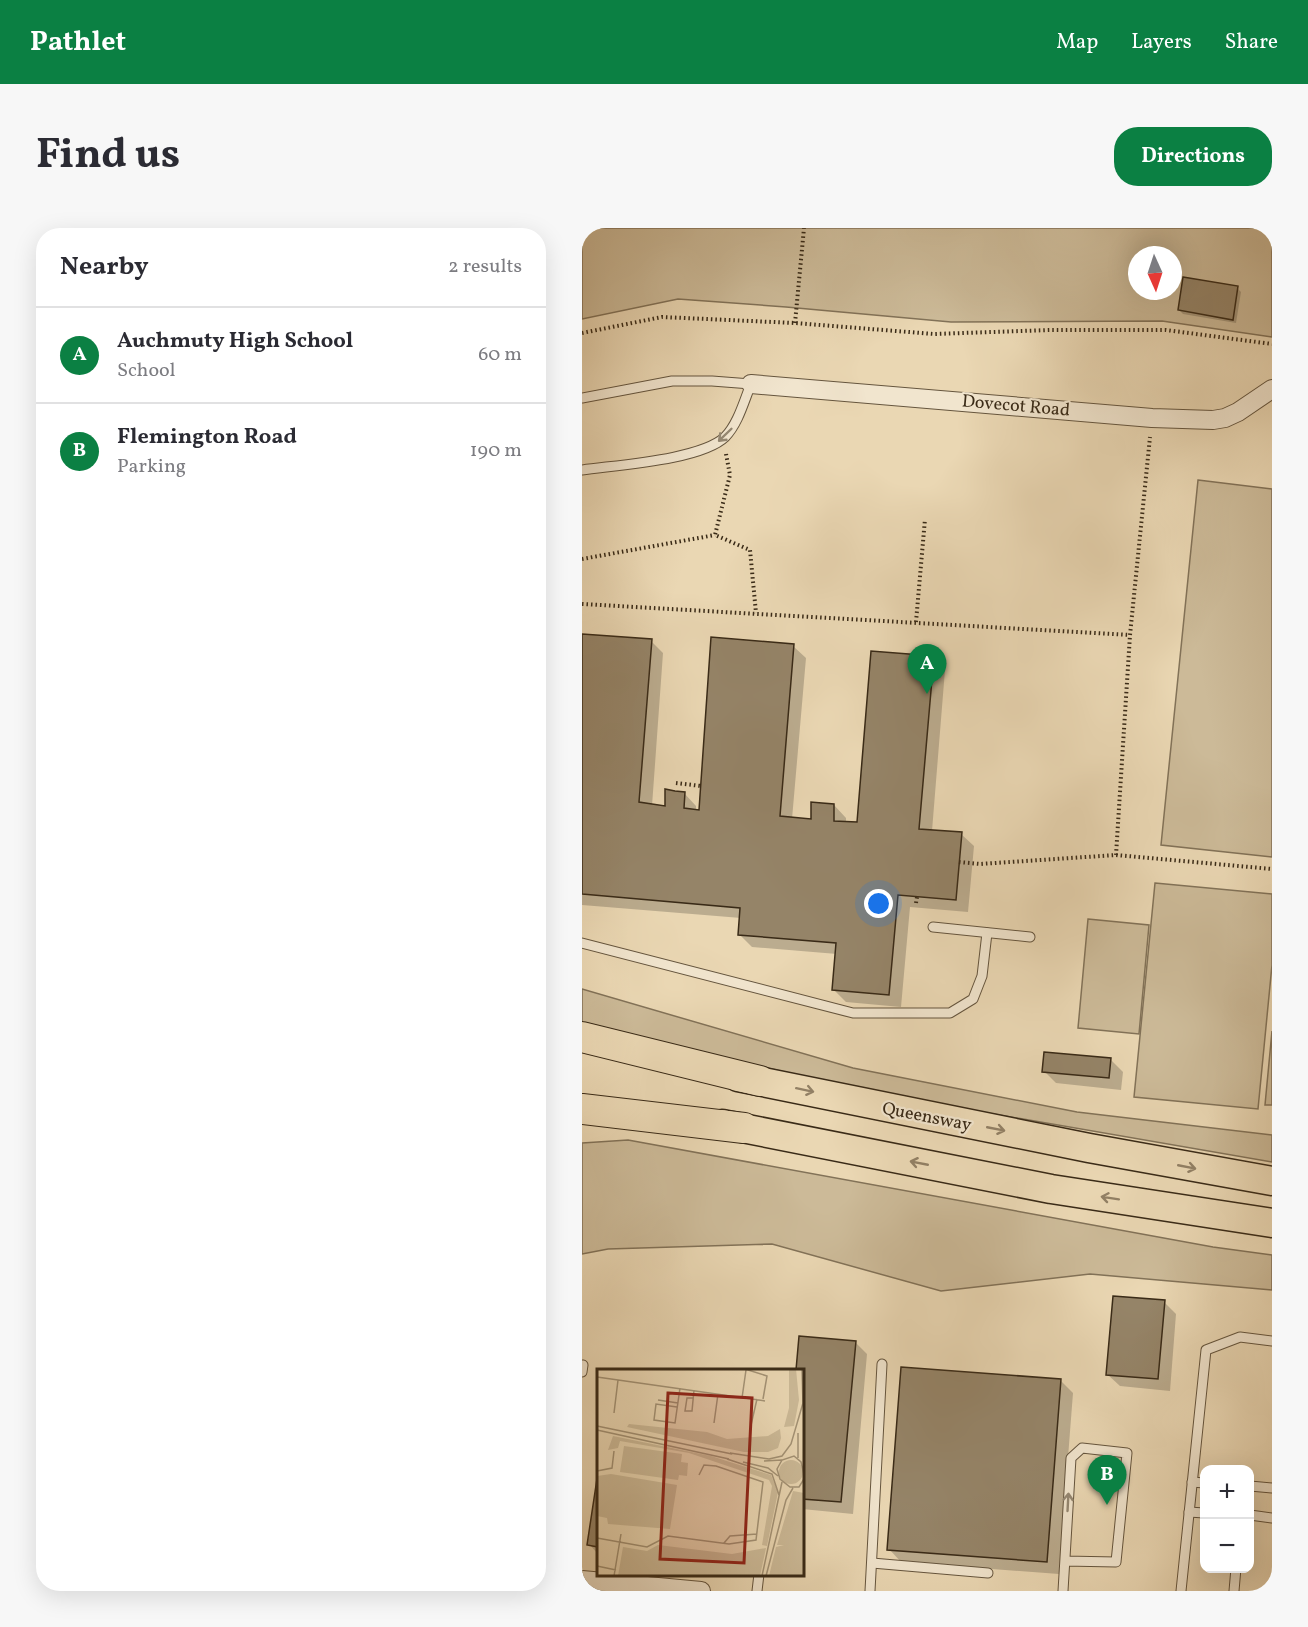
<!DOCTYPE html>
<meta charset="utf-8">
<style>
:root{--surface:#fff;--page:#f7f7f7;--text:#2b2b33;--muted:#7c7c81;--line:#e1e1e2;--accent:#0b8043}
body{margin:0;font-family:Vollkorn,serif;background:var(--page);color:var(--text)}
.controls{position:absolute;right:18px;bottom:18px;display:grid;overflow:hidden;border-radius:12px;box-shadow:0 6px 24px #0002}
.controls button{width:54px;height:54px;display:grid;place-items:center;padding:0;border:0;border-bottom:2px solid var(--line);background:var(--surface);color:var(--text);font:30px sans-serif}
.compass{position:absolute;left:546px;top:18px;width:54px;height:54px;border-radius:50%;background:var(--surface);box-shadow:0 6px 24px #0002;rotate:177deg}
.you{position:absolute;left:297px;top:676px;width:21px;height:21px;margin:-15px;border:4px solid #fff;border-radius:50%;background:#1a73e8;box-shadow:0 0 0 9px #1a73e833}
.badge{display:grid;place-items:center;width:39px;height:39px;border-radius:50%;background:var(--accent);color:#fff;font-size:20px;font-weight:700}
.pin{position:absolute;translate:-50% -50px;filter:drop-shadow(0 2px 3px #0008)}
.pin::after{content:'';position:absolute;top:32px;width:21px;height:18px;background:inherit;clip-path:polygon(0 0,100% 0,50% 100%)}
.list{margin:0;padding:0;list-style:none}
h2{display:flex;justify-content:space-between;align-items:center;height:78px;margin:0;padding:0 24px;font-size:26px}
h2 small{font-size:20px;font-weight:400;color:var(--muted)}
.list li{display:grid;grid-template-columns:39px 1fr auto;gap:18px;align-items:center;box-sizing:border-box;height:96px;padding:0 24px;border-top:2px solid var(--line)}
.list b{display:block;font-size:22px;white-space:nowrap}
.list p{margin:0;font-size:20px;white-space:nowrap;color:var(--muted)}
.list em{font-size:20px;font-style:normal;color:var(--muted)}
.map{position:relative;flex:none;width:690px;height:1363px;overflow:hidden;border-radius:24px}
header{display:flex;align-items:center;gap:36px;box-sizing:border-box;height:84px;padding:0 30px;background:var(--accent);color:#fff}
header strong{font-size:28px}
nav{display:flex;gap:33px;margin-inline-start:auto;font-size:21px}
.intro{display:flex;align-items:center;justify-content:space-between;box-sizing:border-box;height:144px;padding:0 36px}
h1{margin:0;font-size:42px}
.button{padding:15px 27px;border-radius:24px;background:var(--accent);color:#fff;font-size:21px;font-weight:700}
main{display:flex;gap:36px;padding:0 36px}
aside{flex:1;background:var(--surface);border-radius:24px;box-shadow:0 6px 24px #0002}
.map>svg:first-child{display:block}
</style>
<header>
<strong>Pathlet</strong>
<nav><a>Map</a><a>Layers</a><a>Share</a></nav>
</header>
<div class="intro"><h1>Find us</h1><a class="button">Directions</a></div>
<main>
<aside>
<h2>Nearby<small>2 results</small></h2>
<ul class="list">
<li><span class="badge">A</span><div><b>Auchmuty High School</b><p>School</p></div><em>60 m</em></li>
<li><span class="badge">B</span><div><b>Flemington Road</b><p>Parking</p></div><em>190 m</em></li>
</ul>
</aside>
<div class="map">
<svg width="690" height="1363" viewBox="0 0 690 1363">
<rect width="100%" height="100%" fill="#ead7b3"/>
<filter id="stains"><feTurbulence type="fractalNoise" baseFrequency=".00333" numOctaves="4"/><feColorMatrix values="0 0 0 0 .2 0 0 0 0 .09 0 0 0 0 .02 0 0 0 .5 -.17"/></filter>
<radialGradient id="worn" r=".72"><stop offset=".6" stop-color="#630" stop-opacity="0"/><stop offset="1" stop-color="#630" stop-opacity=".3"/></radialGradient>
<g fill="#ccba98" stroke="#827258" stroke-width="1.5" fill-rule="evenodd">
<path d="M0,0H690V109L580,93L369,94L204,79L96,71L0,91ZM555,27H591V63H555Z"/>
<path d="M616,252L690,261V629L579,617Z"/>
<path d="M573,655L690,666V737L676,881L552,869Z"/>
<path d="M506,691L567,697L557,806L496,800Z"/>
<path d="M0,761L271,840L495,884L690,907V934L313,869L0,798Z"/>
<path d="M690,803V877H683Z"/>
<path d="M46,912L631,1019L690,1027V1062L508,1046L359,1063L190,1016L26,1021L0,1026V915Z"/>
</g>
<g fill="#0003">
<path d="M655,60L659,64L654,95L601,86L597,82Z"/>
<path d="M0,407L69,413L81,425L70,578L84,580L102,565L114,578V583L119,584L211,418L224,430L210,591L231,593L252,577L264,590V595L276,596L351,430L363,442L350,603L379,606L392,618L386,684L328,679L319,779L264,774L252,762L255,726L170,719L158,707L159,690L0,677Z"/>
<path d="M529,832L541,844L539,862L474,855L462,843Z"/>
<path d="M582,1074L594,1086L588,1163L538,1158L525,1146Z"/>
<path d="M219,1109L273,1114L285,1126L271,1286L220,1281V1142H216Z"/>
<path d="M478,1152L491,1165L477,1346L319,1334L307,1321Z"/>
<path d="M16,1254V1326L7,1316Z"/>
</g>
<g fill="#958468" stroke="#392a17" stroke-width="1.5">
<path d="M601,49L656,58L651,92L596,82Z"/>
<path d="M0,406L70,411L57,574L83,578V561L93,563L103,564L102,580L117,582L129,409L212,416L198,588L229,591V574L240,575L252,576V593L275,594L289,423L352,428L337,601L380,604L374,672L316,667L307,767L250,762L254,715L156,707L158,680L0,666Z"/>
<path d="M462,824L529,830L527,850L460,844Z"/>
<path d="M531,1068L583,1072L576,1151L524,1147Z"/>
<path d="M217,1108L274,1113L259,1274L220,1271V1142H214Z"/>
<path d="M319,1139L479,1151L465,1334L305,1322Z"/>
<path d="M16,1244V1319L5,1317Z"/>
</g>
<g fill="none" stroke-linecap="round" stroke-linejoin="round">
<defs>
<g id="service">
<path d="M0,170L90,153H130L169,156C162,173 156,196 143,209C119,232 34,237 0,242"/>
<path d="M351,699L448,709"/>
<path d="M0,715L271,785H368L391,771L400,748L405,705"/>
<path d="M0,1144L1,1137"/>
<path d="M610,1254L622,1255"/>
<path d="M668,1258L690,1260"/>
<path d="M607,1284L622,1285"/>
<path d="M668,1287L690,1290"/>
<path d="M290,1335L406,1345"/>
<path d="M175,1363L177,1346"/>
<path d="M288,1363L300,1136"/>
<path d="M481,1363L489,1230L500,1220L545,1225L534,1334L483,1333"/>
<path d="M599,1363L624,1122L658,1109L690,1113"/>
<path d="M652,1363L654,1340"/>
</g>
<g id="minor">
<path d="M169,156L570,190L631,192L643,190L656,184L690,161"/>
<path d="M0,1352L119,1363"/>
</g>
<g id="primary">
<path d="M156,849L507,920L690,953"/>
<path d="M140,896L469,961L690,995"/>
</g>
<g id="trunk">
<path d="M0,809L178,853"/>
<path d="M0,881L162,900"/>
</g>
</defs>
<use href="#service" stroke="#65553e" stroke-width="11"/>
<use href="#minor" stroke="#65553e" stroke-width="20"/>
<use href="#primary" stroke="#392a17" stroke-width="31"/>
<use href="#trunk" stroke="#392a17" stroke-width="32"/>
<g stroke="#392a17" stroke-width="4" stroke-dasharray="1.5 3" stroke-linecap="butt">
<path d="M213,95L222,0"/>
<path d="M0,105L80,89L213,95L352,106L468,102H584L690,116"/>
<path d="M144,226L148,247L133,307L168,322L174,385"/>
<path d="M0,331L133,307"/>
<path d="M0,376L548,407"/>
<path d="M334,394L343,291"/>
<path d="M94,555L119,558"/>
<path d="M534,627L548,407L568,209"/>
<path d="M377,634L398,636L534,627L690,641"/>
<path d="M334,675L335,669"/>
</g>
<use href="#service" stroke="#f1e5ce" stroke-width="9"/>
<use href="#minor" stroke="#f1e5ce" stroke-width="18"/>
<use href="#primary" stroke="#ead7b3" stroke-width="28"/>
<use href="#trunk" stroke="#ead7b3" stroke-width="30"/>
</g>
<defs><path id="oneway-shaft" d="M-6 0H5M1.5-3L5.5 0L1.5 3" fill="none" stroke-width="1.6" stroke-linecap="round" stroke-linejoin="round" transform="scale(1.5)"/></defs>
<g stroke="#958872">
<use href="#oneway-shaft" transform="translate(143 207) rotate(136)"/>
<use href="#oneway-shaft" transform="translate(486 1274) rotate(-87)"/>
</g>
<g stroke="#928065">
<use href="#oneway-shaft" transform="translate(223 862) rotate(12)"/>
<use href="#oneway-shaft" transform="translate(414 901) rotate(11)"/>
<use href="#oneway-shaft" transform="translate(337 935) rotate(-169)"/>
<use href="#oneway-shaft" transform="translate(605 939) rotate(11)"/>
<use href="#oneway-shaft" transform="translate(528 970) rotate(-171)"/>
</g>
<g text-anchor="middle" stroke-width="4.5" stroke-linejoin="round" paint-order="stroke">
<g font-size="18" fill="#392a17" stroke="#f1e5ce">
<text transform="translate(434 177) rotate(5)" y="6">Dovecot Road</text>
<text transform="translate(345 888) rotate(11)" y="6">Queensway</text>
</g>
</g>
<g transform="translate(15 1141)">
<rect width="207" height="207" fill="#ead7b3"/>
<path d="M192,0H199L202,31L197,57L187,58L192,39ZM32,55L110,63L130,70L171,67L183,60L184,69L181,79L171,83H147L30,58ZM16,67L114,87L174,106L181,123L170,177L165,176L175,117L172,111L92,84L23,72L21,79L11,81ZM27,77L85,85L84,93L91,94L90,107L82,106L81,111L23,103ZM182 103a12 12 0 1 1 24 0a12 12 0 1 1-24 0ZM14,105L80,116L73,160L11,155L10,149L0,147V107ZM196,122L207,124V207H172L179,178L187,176H180ZM61,176L135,185L169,179L163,207H21L26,178L50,182Z" fill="#ccba98"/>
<path fill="none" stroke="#a39275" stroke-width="1.5" d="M148,0L170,7L166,30M205,0L206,37M0,8L168,32M96,29H90L88,42H95L97,21M145,29L149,1M61,31L81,34M80,38L59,35L57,51L78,54L83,19M17,44L21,11M117,54L121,25M154,56L160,30M0,57L135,85M0,61L132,90M201,64V89M133,84L172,90L185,87L194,75L206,34M130,90L175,105L182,126M167,92L185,91M146,93L171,99L181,107M0,102L15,99L17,82M207,105L204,93L197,87L185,91L180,100L183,110L193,118H202L207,110M0,169L50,178L71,167L132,175L159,171L166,113L119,97L107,96L102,106M127,174L133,167L160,165M0,197L19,201M17,207L24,165M165,207L185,113M169,207L189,131L196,119"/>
<path fill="#8f2418" fill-opacity="0.15" stroke="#8f2418" stroke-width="3" d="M71,24L155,29L147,194L63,190Z"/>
<rect width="207" height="207" fill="none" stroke="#392a17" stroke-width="3"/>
</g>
<rect width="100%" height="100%" filter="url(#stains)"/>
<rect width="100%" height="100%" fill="url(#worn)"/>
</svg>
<div class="controls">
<button>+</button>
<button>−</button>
</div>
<svg class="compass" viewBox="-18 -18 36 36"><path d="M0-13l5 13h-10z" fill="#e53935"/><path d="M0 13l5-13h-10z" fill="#7c7c81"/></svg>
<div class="you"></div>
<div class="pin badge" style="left:345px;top:466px">A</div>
<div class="pin badge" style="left:525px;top:1277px">B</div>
</div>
</main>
